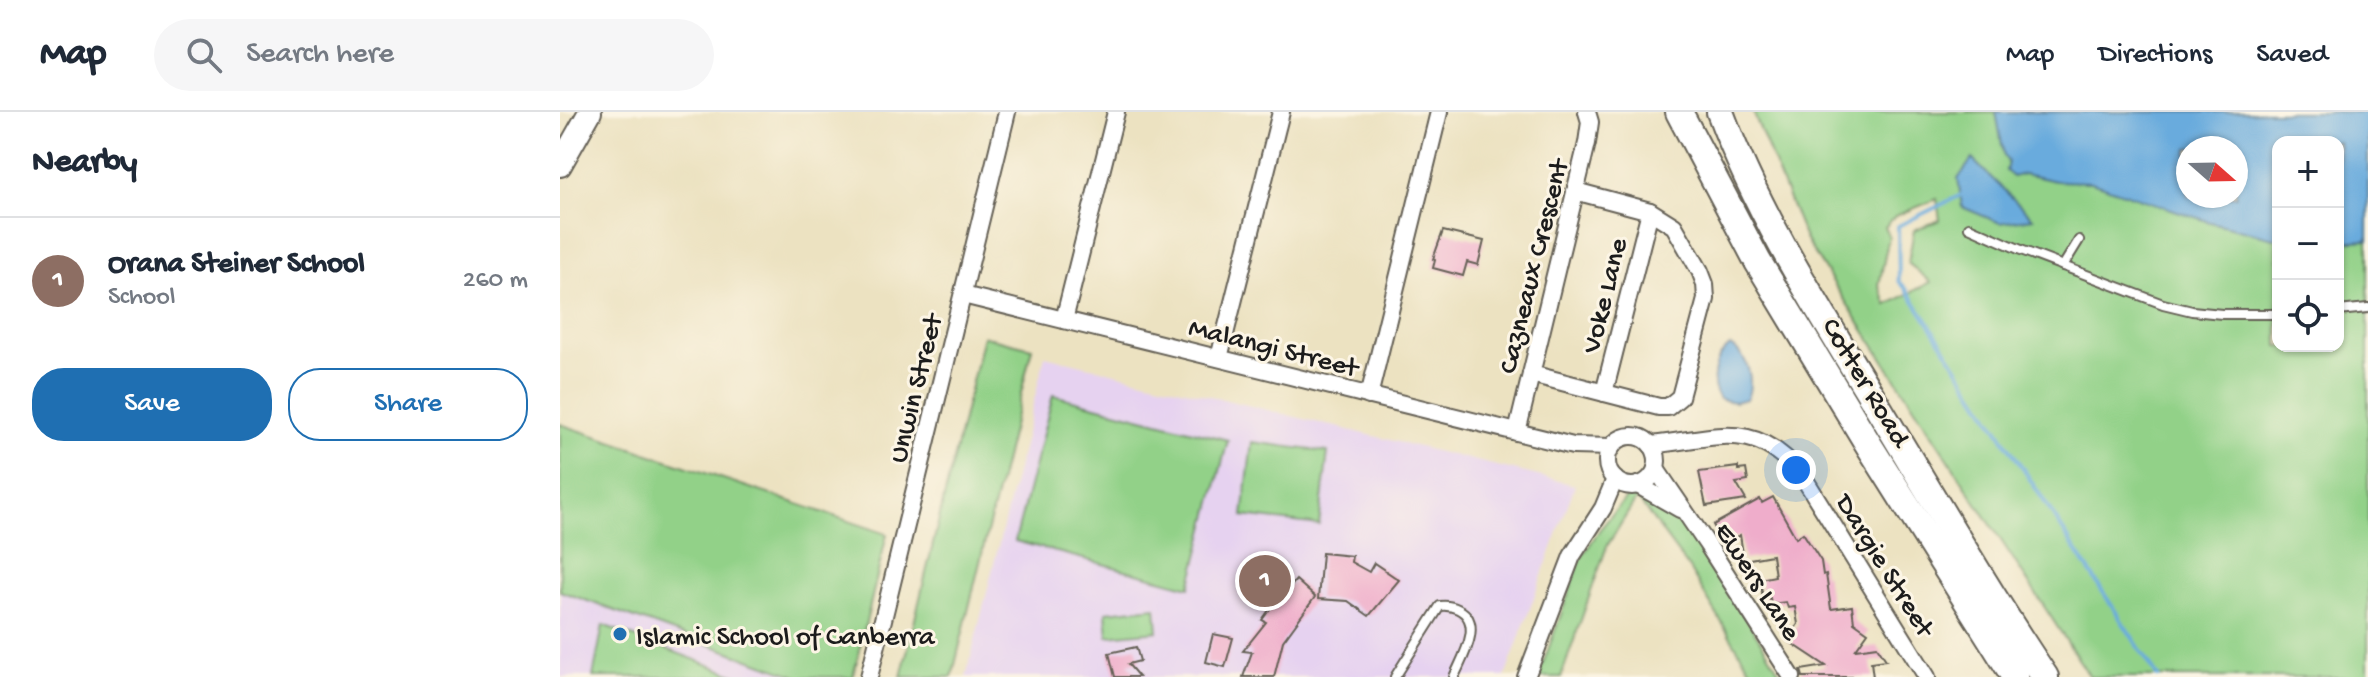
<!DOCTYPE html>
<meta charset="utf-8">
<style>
:root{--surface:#fff;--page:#f6f6f7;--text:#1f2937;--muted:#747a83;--line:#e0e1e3;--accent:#1f6fb2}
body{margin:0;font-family:"Gochi Hand",sans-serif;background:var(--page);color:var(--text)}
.controls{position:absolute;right:24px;top:24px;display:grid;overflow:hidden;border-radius:16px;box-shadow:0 2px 6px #0004}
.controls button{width:72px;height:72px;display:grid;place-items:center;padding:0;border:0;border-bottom:2px solid var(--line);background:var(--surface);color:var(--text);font:40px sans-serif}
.compass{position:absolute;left:1616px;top:24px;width:72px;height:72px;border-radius:50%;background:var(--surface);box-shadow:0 2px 6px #0004;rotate:110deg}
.you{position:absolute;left:1236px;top:358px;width:28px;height:28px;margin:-20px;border:6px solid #fff;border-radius:50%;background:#1a73e8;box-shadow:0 0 0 12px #1a73e833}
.badge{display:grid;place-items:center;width:52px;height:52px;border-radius:50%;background:var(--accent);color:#fff;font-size:26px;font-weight:700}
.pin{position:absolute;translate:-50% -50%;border:4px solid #fff;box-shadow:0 2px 8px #0006}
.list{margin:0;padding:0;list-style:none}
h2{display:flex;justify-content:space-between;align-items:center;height:104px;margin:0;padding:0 32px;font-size:34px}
h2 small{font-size:26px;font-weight:400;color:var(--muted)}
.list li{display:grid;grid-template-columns:52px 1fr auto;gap:24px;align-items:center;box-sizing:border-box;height:128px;padding:0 32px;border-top:2px solid var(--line)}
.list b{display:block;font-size:30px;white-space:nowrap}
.list p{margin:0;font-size:26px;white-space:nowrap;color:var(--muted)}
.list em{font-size:26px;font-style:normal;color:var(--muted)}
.actions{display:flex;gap:16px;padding:24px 32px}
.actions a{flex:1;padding:18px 0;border:2px solid var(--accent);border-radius:32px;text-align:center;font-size:28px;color:var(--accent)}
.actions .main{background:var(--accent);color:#fff}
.icon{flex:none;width:44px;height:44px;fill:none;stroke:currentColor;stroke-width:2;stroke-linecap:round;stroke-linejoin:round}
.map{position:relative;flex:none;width:1808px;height:565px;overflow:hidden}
header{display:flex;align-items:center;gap:48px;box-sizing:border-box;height:112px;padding:0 40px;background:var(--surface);border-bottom:2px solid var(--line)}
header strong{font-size:38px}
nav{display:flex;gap:44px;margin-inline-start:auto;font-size:28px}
.search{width:560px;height:72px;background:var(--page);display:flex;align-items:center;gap:20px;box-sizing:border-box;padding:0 28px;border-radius:44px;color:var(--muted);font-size:30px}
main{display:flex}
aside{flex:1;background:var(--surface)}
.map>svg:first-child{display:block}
</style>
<header>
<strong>Map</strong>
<div class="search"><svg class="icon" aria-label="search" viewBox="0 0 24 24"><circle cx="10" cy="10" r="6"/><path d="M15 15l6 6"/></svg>Search here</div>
<nav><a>Map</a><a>Directions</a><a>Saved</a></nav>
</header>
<main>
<aside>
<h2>Nearby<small></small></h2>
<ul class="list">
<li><span class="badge" style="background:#8d6e63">1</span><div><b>Orana Steiner School</b><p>School</p></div><em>260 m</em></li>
</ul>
<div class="actions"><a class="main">Save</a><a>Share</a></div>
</aside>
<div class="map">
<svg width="1808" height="565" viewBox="0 0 1808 565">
<rect width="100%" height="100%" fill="#fcf5e5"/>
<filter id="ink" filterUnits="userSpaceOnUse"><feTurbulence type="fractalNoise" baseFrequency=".0125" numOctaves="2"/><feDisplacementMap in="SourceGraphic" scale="16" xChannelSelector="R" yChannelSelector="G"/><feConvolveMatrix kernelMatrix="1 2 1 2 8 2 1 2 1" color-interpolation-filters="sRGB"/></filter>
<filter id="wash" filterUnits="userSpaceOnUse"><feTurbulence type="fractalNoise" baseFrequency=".006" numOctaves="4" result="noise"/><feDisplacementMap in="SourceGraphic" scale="32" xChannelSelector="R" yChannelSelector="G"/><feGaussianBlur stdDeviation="1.8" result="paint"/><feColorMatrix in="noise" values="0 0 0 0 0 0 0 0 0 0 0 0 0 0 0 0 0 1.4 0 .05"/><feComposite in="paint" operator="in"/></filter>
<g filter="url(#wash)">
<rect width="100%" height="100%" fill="#ece2c1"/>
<g fill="#e6d2f0">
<path d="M485,244L1015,373L945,565H406Z"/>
<path d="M0,479L239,565H0Z"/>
</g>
<g fill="#92d188" stroke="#577652" stroke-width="2" fill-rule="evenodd">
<path d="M1193,0H1808V565H1530L1245,127ZM1718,30H1778V234H1718ZM1628,36H1676V84H1628ZM1377,87L1380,108L1354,118L1348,151L1371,170L1327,193L1319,173L1329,124L1325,115L1335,104Z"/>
<path d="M423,224L472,236L392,565H341Z"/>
<path d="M493,283L668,328L630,475L455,429Z"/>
<path d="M0,312L327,422L293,565H239L0,479Z"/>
<path d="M692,330L768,340L759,413L683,404Z"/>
<path d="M1071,380L1086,381L1110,399L1145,441L1223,565H1195L1128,455L1077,386L1047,434L1001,565H978L1022,445L1040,417Z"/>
<path d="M596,495L598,519L548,524L546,500Z"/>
<path d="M43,513L181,565H33Z"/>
</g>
<g fill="#69abdd" stroke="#42647c" stroke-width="2" fill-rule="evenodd">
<path d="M1436,0H1808V128L1778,130V30H1718V127L1650,110L1531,70L1496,69L1464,62L1453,65L1446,59L1448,50L1444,44ZM1628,36H1676V84H1628Z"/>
<path d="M1412,47L1473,106L1440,111L1402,95L1398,67Z"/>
<path d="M1170,234C1189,243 1194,269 1187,287L1174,290L1160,287C1148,272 1154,245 1170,234Z"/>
</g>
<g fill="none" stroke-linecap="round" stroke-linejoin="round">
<path stroke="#69abdd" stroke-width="4" d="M1401,83L1338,114L1339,169L1348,179L1598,565"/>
</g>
<g id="blocks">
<g fill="#efadcb">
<path d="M883,119L924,129L918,153L907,150L903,164L873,156L875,148L873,147Z"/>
<path d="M1178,355V358L1186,357L1188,369L1176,371L1186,388L1146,394L1139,360Z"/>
<path d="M1213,385L1236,426L1243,421L1261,449L1263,463L1266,462L1271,497L1292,494L1294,510L1308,520L1296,537L1317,534L1326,548L1311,550L1313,565H1243L1241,558L1266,554L1227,528L1238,512L1235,495L1228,496L1226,490L1211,492L1210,486L1203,487L1200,467L1215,464L1212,443L1184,448L1180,423L1170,428L1168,424L1161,428L1153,413L1200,387L1202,391Z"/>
<path d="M762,441L792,444L791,450L809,460L814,451L839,468L809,504L788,489L758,487Z"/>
<path d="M736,468L755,485L723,529L714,565H683L692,540L683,539L706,510L702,508L715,490L729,472L731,474Z"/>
<path d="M653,522L673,526L665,555L646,550Z"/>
<path d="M576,535L580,549L568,552L579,565H555L549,541Z"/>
</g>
</g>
</g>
<g filter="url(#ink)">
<use href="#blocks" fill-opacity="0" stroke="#656156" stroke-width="2"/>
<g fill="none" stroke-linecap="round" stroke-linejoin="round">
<defs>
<g id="lane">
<path d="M1409,115L1461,138L1603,192L1632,199L1662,202H1718"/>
<path d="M1503,154L1519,128"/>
<path d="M1778,199L1808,196"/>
<path d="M835,565L880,494C887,493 892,494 898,497C925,510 902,546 894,565"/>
</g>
<g id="street">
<path d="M403,183L1013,334L1052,335"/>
<path d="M504,208L556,0"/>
<path d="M659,246L721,0"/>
<path d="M971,262L1099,295H1108L1120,285L1146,187L1145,172L1140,159L1114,114L1090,99L1015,79"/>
<path d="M1044,281L1090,99"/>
<path d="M809,284L879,0"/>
<path d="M957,320L1027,31L1030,10L1027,0"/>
<circle cx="1072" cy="349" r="25"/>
<path d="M1091,333C1158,326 1195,305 1244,366L1367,565"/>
<path d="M1096,357L1147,432L1232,565"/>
<path d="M1078,373L1120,397"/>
<path d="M309,565L447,0"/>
<path d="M966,565L1012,444L1043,396L1055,367"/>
</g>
<path id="secondary" d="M0,53L30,0"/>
<g id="primary">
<path d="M1119,0L1198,150L1310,335L1455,565"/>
<path d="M1160,0C1198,102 1256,193 1312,285C1369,379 1424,474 1485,565"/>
</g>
</defs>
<use href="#lane" stroke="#656156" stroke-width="12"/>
<use href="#street" stroke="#656156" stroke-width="20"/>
<use href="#secondary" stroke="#656156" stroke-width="26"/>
<use href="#primary" stroke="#656156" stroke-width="30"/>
<use href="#lane" stroke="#fff" stroke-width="8"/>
<use href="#street" stroke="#fff" stroke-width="16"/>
<use href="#secondary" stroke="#fff" stroke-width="22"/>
<use href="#primary" stroke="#fff" stroke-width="26"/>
</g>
</g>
<circle fill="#1f6fb2" stroke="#fcf5e5" stroke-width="3" cx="60" cy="522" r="8"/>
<g text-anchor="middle" stroke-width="6" stroke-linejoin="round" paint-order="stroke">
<g font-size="28" fill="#1c1c1c" stroke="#fcf5e5">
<text transform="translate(971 154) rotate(-76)" y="10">Cazneaux Crescent</text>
<text transform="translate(1042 183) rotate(-76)" y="10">Voke Lane</text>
<text transform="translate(714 233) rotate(14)" y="10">Malangi Street</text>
<text transform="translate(1308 269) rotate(59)" y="10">Cotter Road</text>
<text transform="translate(353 276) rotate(-76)" y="10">Unwin Street</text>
<text transform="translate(1327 452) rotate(58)" y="10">Dargie Street</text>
<text transform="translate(1200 468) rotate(57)" y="10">Ewers Lane</text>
</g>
<g font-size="28" fill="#1c1c1c" stroke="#fcf5e5" text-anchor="start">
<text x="76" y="532">Islamic School of Canberra</text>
</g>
</g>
</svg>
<div class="controls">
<button>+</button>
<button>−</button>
<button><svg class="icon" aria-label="locate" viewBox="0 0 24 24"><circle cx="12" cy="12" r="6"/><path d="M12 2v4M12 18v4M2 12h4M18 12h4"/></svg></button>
</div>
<svg class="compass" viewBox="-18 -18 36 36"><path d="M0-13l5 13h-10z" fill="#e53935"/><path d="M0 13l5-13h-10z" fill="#747a83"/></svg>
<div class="you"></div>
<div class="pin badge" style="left:705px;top:469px;background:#8d6e63">1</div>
</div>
</main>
